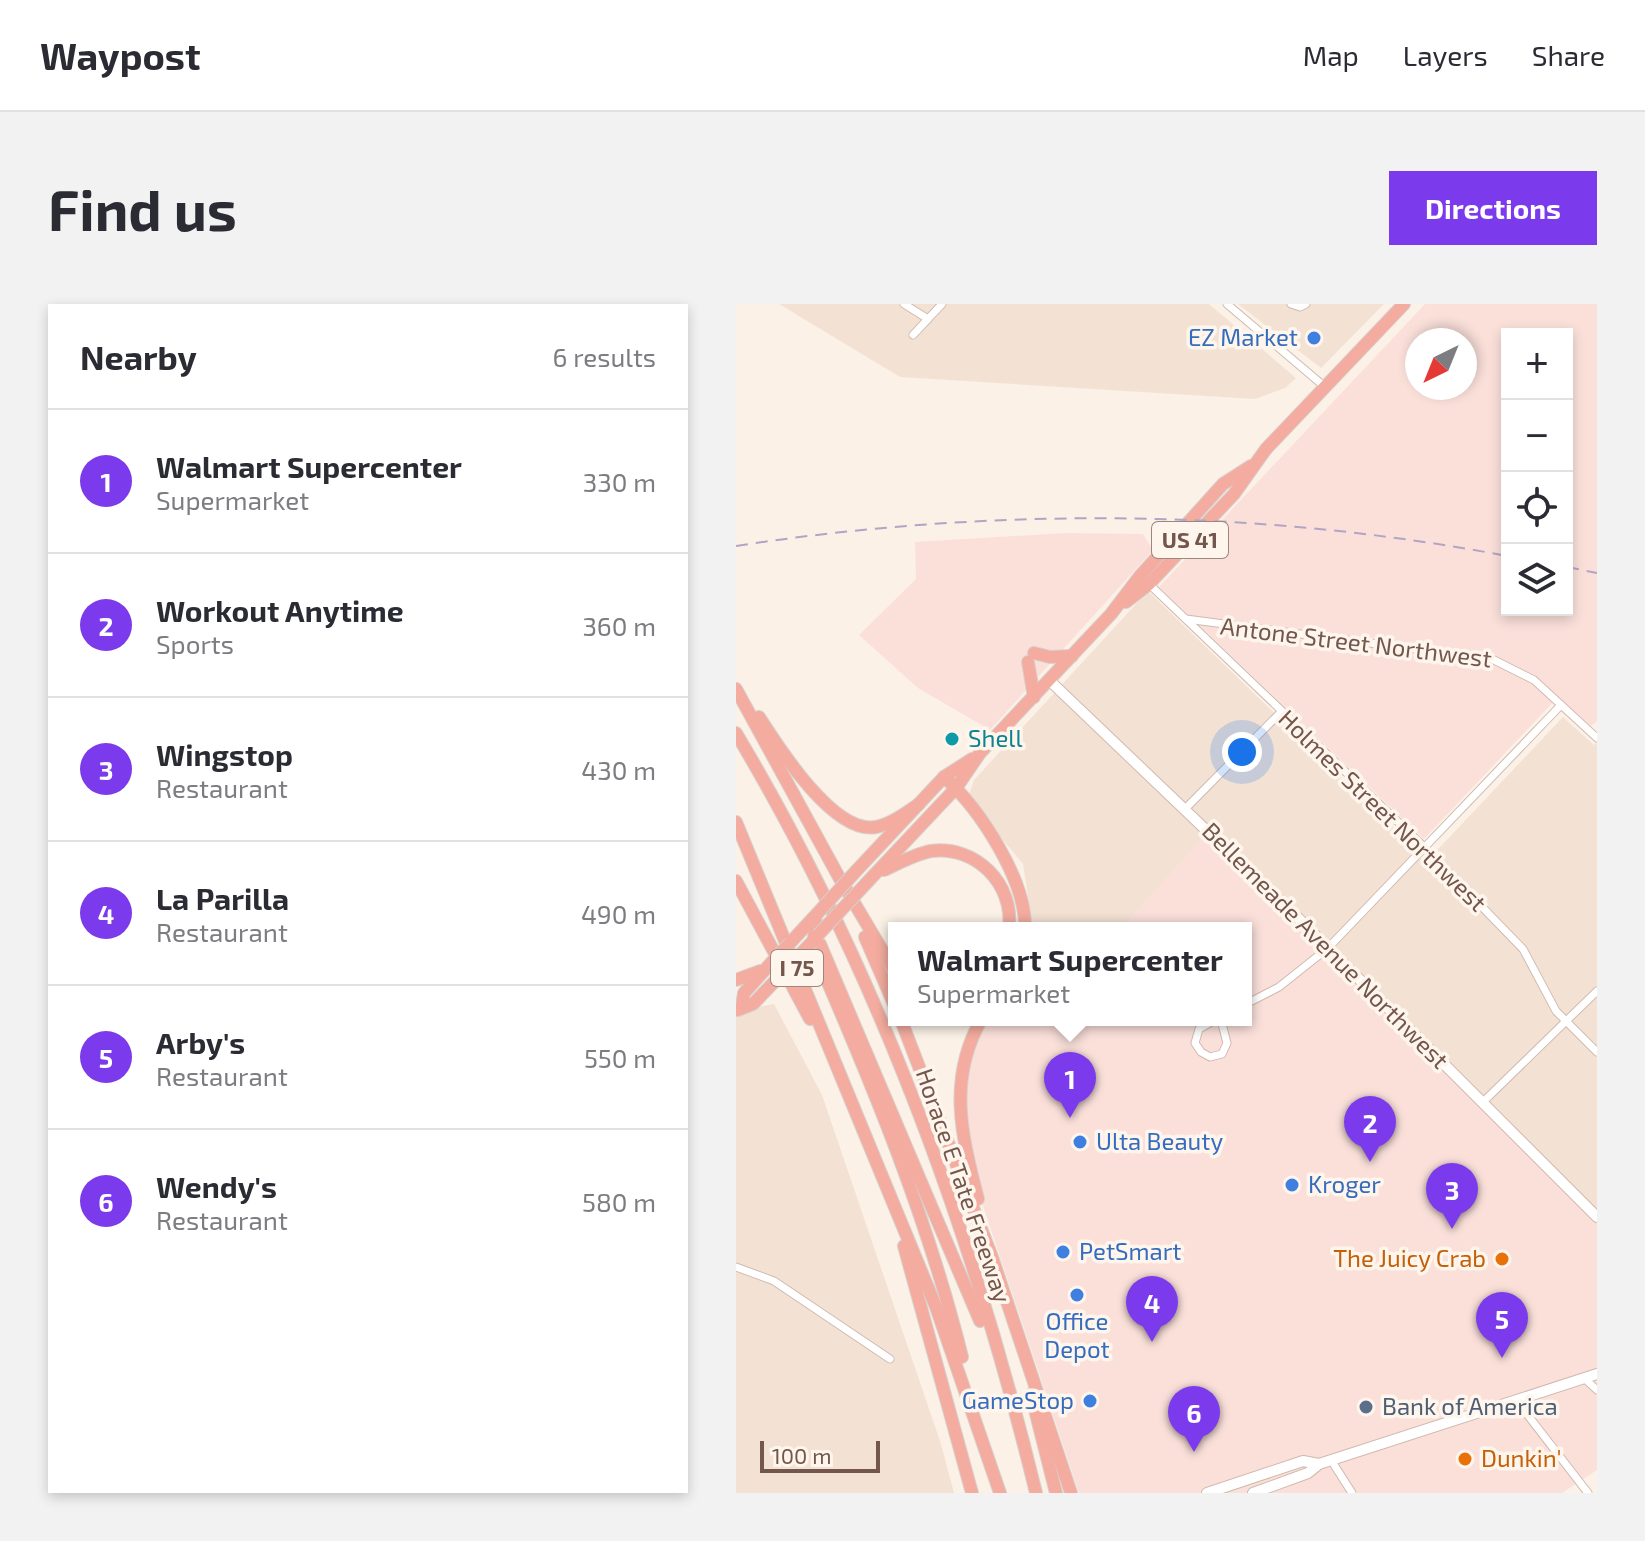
<!DOCTYPE html>
<meta charset="utf-8">
<style>
:root{--surface:#fff;--page:#f2f2f3;--text:#2b2b33;--muted:#7c7c81;--line:#e1e1e2;--accent:#7c3aed}
body{margin:0;font-family:"Exo 2",sans-serif;background:var(--page);color:var(--text)}
.controls{position:absolute;right:24px;top:24px;display:grid;overflow:hidden;border-radius:0px;box-shadow:0 4px 12px #0003}
.controls button{width:72px;height:72px;display:grid;place-items:center;padding:0;border:0;border-bottom:2px solid var(--line);background:var(--surface);color:var(--text);font:40px sans-serif}
.compass{position:absolute;left:669px;top:24px;width:72px;height:72px;border-radius:50%;background:var(--surface);box-shadow:0 4px 12px #0003;rotate:223deg}
.scale{position:absolute;left:24px;bottom:20px;width:120px;box-sizing:border-box;padding-left:8px;border:4px solid #73564c;border-top:0;font-size:22px;line-height:28px;white-space:nowrap;color:#73564c;-webkit-text-stroke:6px #fef5ec;paint-order:stroke}
.you{position:absolute;left:506px;top:448px;width:28px;height:28px;margin:-20px;border:6px solid #fff;border-radius:50%;background:#1a73e8;box-shadow:0 0 0 12px #1a73e833}
.badge{display:grid;place-items:center;width:52px;height:52px;border-radius:50%;background:var(--accent);color:#fff;font-size:26px;font-weight:700}
.pin{position:absolute;translate:-50% -66px;filter:drop-shadow(0 2px 4px #0008)}
.pin::after{content:'';position:absolute;top:42px;width:28px;height:24px;background:inherit;clip-path:polygon(0 0,100% 0,50% 100%)}
.popup{position:absolute;left:152px;top:618px;width:364px;height:104px;box-sizing:border-box;display:grid;place-content:center;border-radius:0px;background:var(--surface);filter:drop-shadow(0 2px 6px #0005);font-size:26px;white-space:nowrap;color:var(--muted)}
.popup b{font-size:30px;color:var(--text)}
.popup::after{content:'';position:absolute;left:50%;top:100%;margin-left:-16px;border:16px solid transparent;border-top-color:var(--surface)}
.list{margin:0;padding:0;list-style:none}
h2{display:flex;justify-content:space-between;align-items:center;height:104px;margin:0;padding:0 32px;font-size:34px}
h2 small{font-size:26px;font-weight:400;color:var(--muted)}
.list li{display:grid;grid-template-columns:52px 1fr auto;gap:24px;align-items:center;box-sizing:border-box;height:144px;padding:0 32px;border-top:2px solid var(--line)}
.list b{display:block;font-size:30px;white-space:nowrap}
.list p{margin:0;font-size:26px;white-space:nowrap;color:var(--muted)}
.list em{font-size:26px;font-style:normal;color:var(--muted)}
.icon{flex:none;width:44px;height:44px;fill:none;stroke:currentColor;stroke-width:2;stroke-linecap:round;stroke-linejoin:round}
.map{position:relative;flex:none;width:861px;height:1189px;overflow:hidden;border-radius:0px}
header{display:flex;align-items:center;gap:48px;box-sizing:border-box;height:112px;padding:0 40px;background:var(--surface);border-bottom:2px solid var(--line)}
header strong{font-size:38px}
nav{display:flex;gap:44px;margin-inline-start:auto;font-size:28px}
.intro{display:flex;align-items:center;justify-content:space-between;box-sizing:border-box;height:192px;padding:0 48px}
h1{margin:0;font-size:56px}
.button{padding:20px 36px;border-radius:0px;background:var(--accent);color:#fff;font-size:28px;font-weight:700}
main{display:flex;gap:48px;padding:0 48px}
aside{flex:1;background:var(--surface);border-radius:0px;box-shadow:0 4px 12px #0003}
.map>svg:first-child{display:block}
</style>
<header>
<strong>Waypost</strong>
<nav><a>Map</a><a>Layers</a><a>Share</a></nav>
</header>
<div class="intro"><h1>Find us</h1><a class="button">Directions</a></div>
<main>
<aside>
<h2>Nearby<small>6 results</small></h2>
<ul class="list">
<li><span class="badge">1</span><div><b>Walmart Supercenter</b><p>Supermarket</p></div><em>330 m</em></li>
<li><span class="badge">2</span><div><b>Workout Anytime</b><p>Sports</p></div><em>360 m</em></li>
<li><span class="badge">3</span><div><b>Wingstop</b><p>Restaurant</p></div><em>430 m</em></li>
<li><span class="badge">4</span><div><b>La Parilla</b><p>Restaurant</p></div><em>490 m</em></li>
<li><span class="badge">5</span><div><b>Arby's</b><p>Restaurant</p></div><em>550 m</em></li>
<li><span class="badge">6</span><div><b>Wendy's</b><p>Restaurant</p></div><em>580 m</em></li>
</ul>
</aside>
<div class="map">
<svg width="861" height="1189" viewBox="0 0 861 1189">
<rect width="100%" height="100%" fill="#fbf1e6"/>
<g fill="#f3e2d4">
<path d="M43,0H473L560,74L549,84L519,95L164,73Z"/>
<path d="M502,0H648L585,64Z"/>
<path d="M412,287L672,538L689,559L827,413L858,441L861,438V915L471,530L386,624H293L296,618L287,560L232,494L238,476Z"/>
<path d="M38,700L86,791L205,1140L218,1189H0V707Z"/>
</g>
<g fill="#fbe0da" fill-rule="evenodd">
<path d="M689,0H861V417L855,422L821,394L688,535L423,283ZM771,30H831V306H771ZM681,36H729V84H681Z"/>
<path d="M328,229L407,230L417,246L254,426L182,384L123,331L180,275L179,238Z"/>
<path d="M470,530L861,915V1166L826,1189H343L238,875L226,756L246,716H510V624H385Z"/>
</g>
<g fill="none" stroke-linecap="round" stroke-linejoin="round">
<defs>
<g id="street">
<path d="M168,0L192,15"/>
<path d="M491,0L589,83"/>
<path d="M555,0L564,3L570,0"/>
<path d="M177,31L206,0"/>
<path d="M413,280L681,536L787,645L820,707L861,748"/>
<path d="M450,315L756,355L798,376L861,434"/>
<path d="M450,504L545,408"/>
<path d="M510,700L543,683L592,644L825,401"/>
<path d="M479,716L463,725L459,739L465,748L474,753L486,750L491,739L485,716"/>
<path d="M747,798L861,687"/>
<path d="M0,963L38,977L154,1055"/>
<path d="M848,1074L861,1086"/>
<path d="M780,1096L852,1189"/>
<path d="M595,1156L616,1189"/>
</g>
<g id="secondary">
<path d="M313,376L561,613L861,913"/>
<path d="M471,1189L567,1157L583,1160"/>
<path d="M517,1189L572,1169L583,1160L861,1070"/>
</g>
<g id="highway">
<path d="M390,298L413,280L498,190L530,145L668,0"/>
<path d="M298,349L314,353L336,352"/>
<path d="M292,358L298,393"/>
<path d="M0,385L104,575L158,666"/>
<path d="M23,413C43,444 98,531 140,523C155,520 170,509 183,500"/>
<path d="M0,429C139,662 236,926 300,1189"/>
<path d="M208,473C244,505 290,576 289,624"/>
<path d="M0,518L200,1003L264,1189"/>
<path d="M121,566L208,473L236,455"/>
<path d="M148,566C163,559 179,550 195,547C240,541 278,580 273,624"/>
<path d="M138,571L220,484L244,449L375,310L404,272L487,180L515,162"/>
<path d="M0,577L74,715"/>
<path d="M80,611L77,644C135,777 191,912 226,1053"/>
<path d="M129,633L158,700"/>
<path d="M54,639L78,613"/>
<path d="M84,640L244,1017"/>
<path d="M0,676L24,667"/>
<path d="M6,702L8,689L36,658"/>
<path d="M2,706L17,700L40,676"/>
<path d="M165,716L256,953L335,1189"/>
<path d="M242,895C226,833 211,776 245,716"/>
<path d="M168,942L236,1189"/>
<path d="M295,1090L320,1189"/>
</g>
</defs>
<use href="#street" stroke="#cfbaaf" stroke-width="9"/>
<use href="#secondary" stroke="#d1b9ad" stroke-width="12"/>
<use href="#highway" stroke="#d8d0cd" stroke-width="14"/>
<use href="#street" stroke="#fff" stroke-width="7"/>
<use href="#secondary" stroke="#fff" stroke-width="10"/>
<use href="#highway" stroke="#f3ac9f" stroke-width="12"/>
<g stroke="#b2a4c5" stroke-width="2" stroke-dasharray="12 8" stroke-linecap="butt">
<path d="M0,242C253,203 519,204 771,252"/>
<path d="M831,263L861,269"/>
</g>
<defs>
<g id="highway-bridge">
<path d="M80,611L121,566"/>
<path d="M82,631L138,571"/>
<path d="M36,658L54,639"/>
<path d="M58,662L72,655L83,660"/>
<path d="M40,676L76,638"/>
</g>
</defs>
<use href="#highway-bridge" stroke="#d8d0cd" stroke-width="14" stroke-linecap="butt"/>
<use href="#highway-bridge" stroke="#f3ac9f" stroke-width="12"/>
</g>
<g fill="#3f7fe0" stroke="#fef5ec" stroke-width="3">
<circle cx="578" cy="34" r="8"/>
<circle cx="344" cy="838" r="8"/>
<circle cx="556" cy="881" r="8"/>
<circle cx="327" cy="948" r="8"/>
<circle cx="341" cy="991" r="8"/>
<circle cx="354" cy="1097" r="8"/>
</g>
<circle fill="#0f9aa8" stroke="#fef5ec" stroke-width="3" cx="216" cy="435" r="8"/>
<g fill="#e8710a" stroke="#fef5ec" stroke-width="3">
<circle cx="766" cy="955" r="8"/>
<circle cx="729" cy="1155" r="8"/>
</g>
<circle fill="#5c6f8a" stroke="#fef5ec" stroke-width="3" cx="630" cy="1103" r="8"/>
<g text-anchor="middle" stroke-width="7" stroke-linejoin="round" paint-order="stroke">
<g fill="#fef5ec" stroke="#9d867c" stroke-width="2">
<rect x="416" y="218" width="76" height="36" rx="6"/>
<rect x="35" y="646" width="52" height="36" rx="6"/>
</g>
<g font-size="22" font-weight="bold" fill="#73564c">
<text x="454" y="244">US 41</text>
<text x="61" y="672">I 75</text>
</g>
<g font-size="24" fill="#366cbe" stroke="#fef5ec" text-anchor="start">
<text x="562" y="42" text-anchor="end">EZ Market</text>
<text x="360" y="846">Ulta Beauty</text>
<text x="572" y="889">Kroger</text>
<text x="343" y="956">PetSmart</text>
<text x="341" y="1026" text-anchor="middle">Office<tspan x="341" dy="28">Depot</tspan></text>
<text x="338" y="1105" text-anchor="end">GameStop</text>
</g>
<g font-size="24" fill="#73564c" stroke="#fef5ec">
<text transform="translate(620 339) rotate(7)" y="8">Antone Street Northwest</text>
<text transform="translate(646 507) rotate(44)" y="8">Holmes Street Northwest</text>
<text transform="translate(589 642) rotate(45)" y="8">Bellemeade Avenue Northwest</text>
<text transform="translate(227 882) rotate(71)" y="8">Horace E Tate Freeway</text>
</g>
<g font-size="24" fill="#0d838f" stroke="#fef5ec" text-anchor="start">
<text x="232" y="443">Shell</text>
</g>
<g font-size="24" fill="#c56008" stroke="#fef5ec" text-anchor="end">
<text x="750" y="963">The Juicy Crab</text>
<text x="745" y="1163" text-anchor="start">Dunkin'</text>
</g>
<g font-size="24" fill="#4e5e75" stroke="#fef5ec" text-anchor="start">
<text x="646" y="1111">Bank of America</text>
</g>
</g>
</svg>
<div class="controls">
<button>+</button>
<button>−</button>
<button><svg class="icon" aria-label="locate" viewBox="0 0 24 24"><circle cx="12" cy="12" r="6"/><path d="M12 2v4M12 18v4M2 12h4M18 12h4"/></svg></button>
<button><svg class="icon" aria-label="layers" viewBox="0 0 24 24"><path d="M12 4l9 5-9 5-9-5zM3 14l9 5 9-5"/></svg></button>
</div>
<svg class="compass" viewBox="-18 -18 36 36"><path d="M0-13l5 13h-10z" fill="#e53935"/><path d="M0 13l5-13h-10z" fill="#7c7c81"/></svg>
<div class="scale">100 m</div>
<div class="you"></div>
<div class="pin badge" style="left:334px;top:814px">1</div>
<div class="popup"><b>Walmart Supercenter</b>Supermarket</div>
<div class="pin badge" style="left:634px;top:858px">2</div>
<div class="pin badge" style="left:716px;top:925px">3</div>
<div class="pin badge" style="left:416px;top:1038px">4</div>
<div class="pin badge" style="left:766px;top:1054px">5</div>
<div class="pin badge" style="left:458px;top:1148px">6</div>
</div>
</main>
